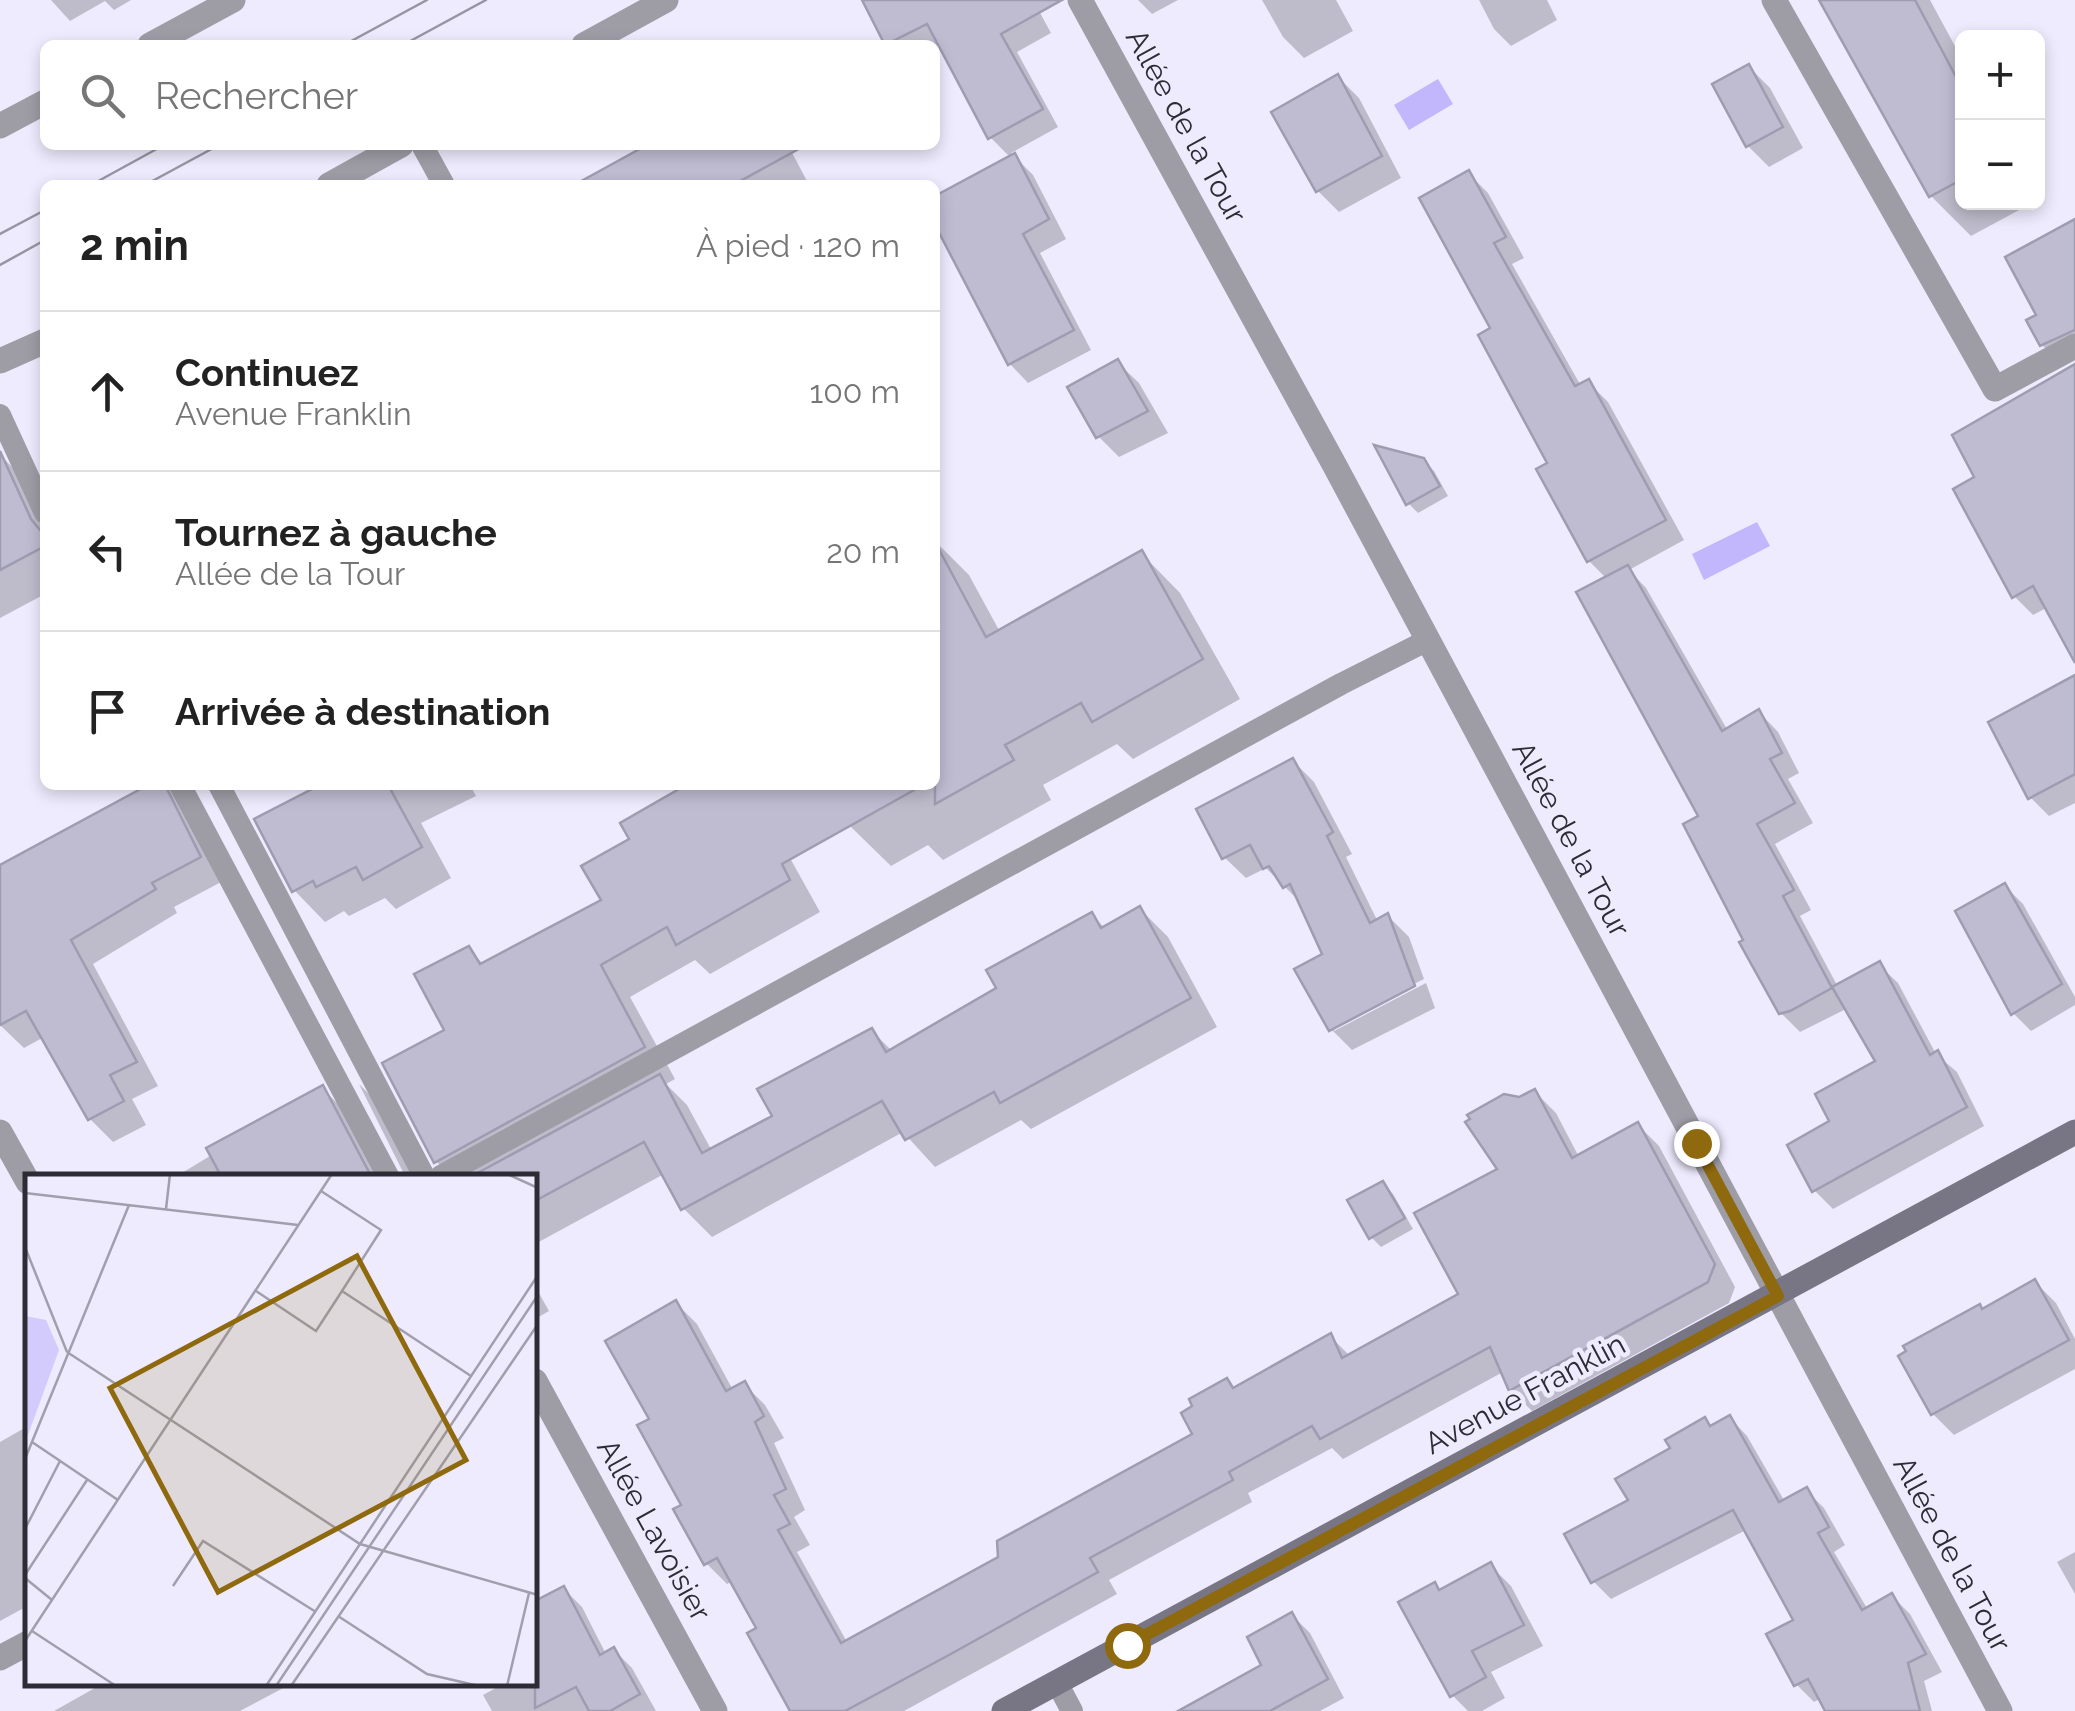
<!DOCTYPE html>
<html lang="fr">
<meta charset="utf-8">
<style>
:root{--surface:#fff;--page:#f2f2f2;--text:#222;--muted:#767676;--line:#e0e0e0}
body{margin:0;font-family:Raleway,sans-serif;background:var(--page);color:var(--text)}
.controls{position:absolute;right:30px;top:30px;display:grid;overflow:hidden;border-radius:15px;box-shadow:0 5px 15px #0003}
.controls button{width:90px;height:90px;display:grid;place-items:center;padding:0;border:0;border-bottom:2px solid var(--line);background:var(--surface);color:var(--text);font:50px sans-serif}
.stop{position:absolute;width:30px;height:30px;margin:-22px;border:8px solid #8f690e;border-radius:50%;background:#fff}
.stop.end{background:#8f690e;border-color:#fff;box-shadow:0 2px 10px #0008}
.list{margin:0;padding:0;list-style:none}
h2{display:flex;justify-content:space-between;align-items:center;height:130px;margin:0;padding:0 40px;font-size:42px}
h2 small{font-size:32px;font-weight:400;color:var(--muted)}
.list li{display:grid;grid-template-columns:65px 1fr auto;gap:30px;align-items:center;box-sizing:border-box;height:160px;padding:0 40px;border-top:2px solid var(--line)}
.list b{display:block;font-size:38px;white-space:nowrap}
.list p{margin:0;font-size:32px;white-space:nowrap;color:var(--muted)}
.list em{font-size:32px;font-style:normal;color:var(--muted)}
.icon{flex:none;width:55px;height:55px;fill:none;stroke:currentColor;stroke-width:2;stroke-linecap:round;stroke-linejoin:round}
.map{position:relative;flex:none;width:2075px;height:1711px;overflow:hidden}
.search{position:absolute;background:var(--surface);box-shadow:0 5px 15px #0003;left:40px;top:40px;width:900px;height:110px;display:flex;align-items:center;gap:25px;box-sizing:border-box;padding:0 35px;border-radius:15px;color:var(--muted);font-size:38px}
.panel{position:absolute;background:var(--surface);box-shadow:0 5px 15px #0003;left:40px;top:180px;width:900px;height:610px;border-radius:15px}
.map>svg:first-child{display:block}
</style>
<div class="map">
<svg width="2075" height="1711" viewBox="0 0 2075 1711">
<rect width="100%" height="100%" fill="#eeebfe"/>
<g fill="#c2b7fc">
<path d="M1438,79L1453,104L1409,130L1394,105Z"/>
<path d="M1757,522L1770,546L1704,580L1692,554Z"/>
</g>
<g fill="#0003">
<path d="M51,0H131L114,10L105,1L70,21Z"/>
<path d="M864,0H1033L1051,33L1017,52L1058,127L1011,153L1033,175L1066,239L1040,253L1091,350L1028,383L1010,364L935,220V199L1011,158L990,137L941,44L935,47L888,45Z"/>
<path d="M1138,0H1178L1152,14Z"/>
<path d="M1262,0H1336L1353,31L1304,58L1283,37Z"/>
<path d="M1479,0H1547L1557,20L1511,46L1494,29Z"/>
<path d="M1823,0H1930L1962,59V202H2034L1971,236L1931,196Z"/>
<path d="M1749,67L1770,88L1803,148L1769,167L1748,146Z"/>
<path d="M1338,77L1359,98L1401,178L1339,212L1318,191Z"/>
<path d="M652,145H788L808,183L578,185Z"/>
<path d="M1468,173L1488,193L1524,258L1512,264L1581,386L1588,382L1608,402L1684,540L1629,570L1646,588L1728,731L1759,712L1778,732L1799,773L1788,779L1813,823L1775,844L1811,910L1800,916L1838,987L1879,965L1898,983L1936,1054L1957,1072L1984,1126L1833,1209L1814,1190L1833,1122L1879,1062L1848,1008L1800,1032L1781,1013L1746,941L1607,579L1589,561L1540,470L1551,464L1494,329Z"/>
<path d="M2075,222V358L2061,364L2042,345L2039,316Z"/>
<path d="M1117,362L1139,383L1168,433L1119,457L1098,436Z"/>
<path d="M2075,367V657L2048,607L2033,615L2014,596L1978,478Z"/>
<path d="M0,455L31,486L45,516V594L0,618Z"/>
<path d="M1423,460L1434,471L1448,496L1418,513L1408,503Z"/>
<path d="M935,541L969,575L1000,632L1141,553L1180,593L1240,699L1133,759L1117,744L1043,785L1051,800L943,860L928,845L891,866L851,827L828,785H935Z"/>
<path d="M2075,677V803L2049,816L2030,797Z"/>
<path d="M1293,761L1314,782L1352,854L1346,857L1378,922L1388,916L1409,937L1424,979L1334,1025V1031L1426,983L1435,1008L1352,1050L1331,1029L1325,955L1301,903L1266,868L1246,878L1224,857Z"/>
<path d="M153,785H165L184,804L223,881L174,907L177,913L93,964L158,1086L132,1099L146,1125L113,1142L90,1119L44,1037L24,1048L0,1025V868Z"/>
<path d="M314,785H470L476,796L421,823L451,878L396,909L385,898L349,916L344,911L325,922L294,890L316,790Z"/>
<path d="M691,785H744L756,797L820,912L710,974L695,960L630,997L675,1079L666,1084L687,1105L712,1151L776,1117L872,1031L892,1051L1000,989L1091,915L1105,928L1140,909L1168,937L1217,1027L1031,1129L1021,1120L935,1167L903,1132L712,1237L683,1208L664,1174L535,1244V1176H451L436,1161L448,1031L469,949L484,965L604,901L632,840Z"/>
<path d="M2005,886L2023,904L2075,997V1005L2031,1031L2013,1013Z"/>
<path d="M359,1084L383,1108L419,1176H405Z"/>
<path d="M322,1088L351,1117L382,1176H177Z"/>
<path d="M1535,1092L1556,1113L1579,1157L1638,1125L1659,1146L1735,1287L1729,1303L1532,1411L1511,1390L1503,1372L1343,1459L1332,1448L1248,1493L1252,1502L1109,1580L1117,1594L904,1711H790L759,1629L733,1581L727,1584L706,1563L652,1420L676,1303L697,1324L733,1390L744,1384L765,1405L784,1438L774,1443L805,1510L794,1517L810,1545L797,1552L847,1642L1000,1559L1196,1435L1227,1381L1235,1389L1330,1336L1350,1356L1461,1295L1520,1100Z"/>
<path d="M1383,1184L1393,1194L1413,1229L1381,1247L1371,1237Z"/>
<path d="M2035,1282L2056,1303L2075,1339V1369L1954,1435L1933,1414L1983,1311Z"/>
<path d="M535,1286L549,1311L535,1319Z"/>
<path d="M1730,1418L1747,1436L1785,1502L1806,1490L1824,1508L1845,1545L1834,1552L1868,1610L1892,1596L1910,1614L1942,1672L1924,1681L1932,1711H1828L1821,1698L1814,1702L1796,1684V1621L1746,1530L1611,1599L1593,1581L1632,1501L1674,1449L1705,1420L1712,1428Z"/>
<path d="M28,1426V1615L22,1609L0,1621V1442Z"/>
<path d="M2075,1552V1594L2057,1562Z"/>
<path d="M1490,1565L1511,1586L1543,1646L1491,1672L1505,1698L1482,1711H1468L1452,1695L1434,1585L1441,1591Z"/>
<path d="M564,1589L582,1607L606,1654L614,1650L632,1668L656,1711H492L483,1695L503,1684H535V1604Z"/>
<path d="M1292,1615L1310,1633L1344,1698L1320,1711H1183L1265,1666Z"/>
<path d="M102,1684H291L240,1711H54Z"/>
</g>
<g fill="#bfbcd2" stroke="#9e9cb0" stroke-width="2.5">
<path d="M862,0H1062L1001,34L1043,109L988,139L927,24L885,45Z"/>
<path d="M1819,0H1915L1962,88V177L1957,182L1929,197Z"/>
<path d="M1749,64L1783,127L1746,147L1712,84Z"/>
<path d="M1338,74L1382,156L1316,192L1271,112Z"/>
<path d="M647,145H806L733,185H574Z"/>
<path d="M1015,153L1049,219L1023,234L1074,330L1008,365L935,225V196Z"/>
<path d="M1469,170L1506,237L1494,243L1575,386L1589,379L1666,520L1587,562L1536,469L1547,463L1478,335L1490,328L1419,198Z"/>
<path d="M2075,219V330L2040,346L2026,320L2036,315L2005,257Z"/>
<path d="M1118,359L1148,411L1096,438L1067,387Z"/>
<path d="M2075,364V663L2033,586L2012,598L1953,489L1974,477L1952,435Z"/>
<path d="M1374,445L1424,458L1440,486L1406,505Z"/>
<path d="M0,451L31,519L45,536V546L0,570Z"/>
<path d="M935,542L986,637L1142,550L1203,659L1092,722L1081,703L1005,745L1014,760L935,804Z"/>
<path d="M1628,565L1722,731L1759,709L1782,753L1770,759L1795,803L1757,824L1794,890L1783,896L1832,988L1790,1011L1779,1014L1739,942L1743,940L1683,824L1698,816L1576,592Z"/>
<path d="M2075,675V774L2028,799L1988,722Z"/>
<path d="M1293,758L1333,832L1327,836L1370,923L1388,913L1415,986L1329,1031L1294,969L1322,954L1290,884L1283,888L1269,866L1263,869L1250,845L1222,859L1196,809Z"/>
<path d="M148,785H165L201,857L152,883L156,889L71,940L137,1062L110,1075L124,1101L88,1120L26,1011L0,1025V865Z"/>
<path d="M320,785H388L422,847L363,880L356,867L316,887L313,881L292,892L254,819Z"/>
<path d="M686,785H923L782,864L790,880L676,945L667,927L601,965L645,1047L434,1163L382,1063L444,1030L414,974L469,946L480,964L601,900L581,866L629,839L620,823Z"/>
<path d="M2005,883L2062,984L2011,1015L1955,911Z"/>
<path d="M1140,906L1191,998L1000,1103L994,1092L905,1140L882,1101L681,1210L644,1142L535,1201V1176H472L660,1074L702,1153L772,1116L757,1089L872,1028L886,1052L996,988L986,970L1092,912L1101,928Z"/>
<path d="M1880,961L1930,1055L1938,1050L1967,1107L1812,1192L1787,1145L1829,1121L1815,1094L1875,1061L1832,987Z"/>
<path d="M323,1085L371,1176H221L206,1148Z"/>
<path d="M1535,1089L1572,1158L1638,1122L1715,1264L1708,1282L1509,1391L1490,1347L1320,1439L1312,1426L1229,1472L1233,1480L1090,1558L1098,1572L949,1655L845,1711H790L747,1633L756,1628L717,1558L704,1565L673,1509L681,1505L637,1425L649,1419L605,1341L676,1300L726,1391L745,1381L764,1416L755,1422L786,1489L774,1495L790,1524L778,1530L841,1643L998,1557L997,1541L1192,1434L1181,1413L1192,1406L1189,1399L1227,1378L1233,1388L1331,1333L1342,1358L1458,1294L1414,1213L1497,1169L1465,1122L1470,1119L1467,1115L1504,1094L1519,1097Z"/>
<path d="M1383,1181L1405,1218L1369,1239L1347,1200Z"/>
<path d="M2035,1279L2069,1340L1931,1415L1898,1356L1906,1351L1903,1346L1980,1304L1982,1309Z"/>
<path d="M1730,1415L1779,1502L1807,1487L1829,1527L1818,1533L1862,1610L1892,1593L1926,1654L1908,1663L1920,1711H1825L1808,1679L1794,1686L1766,1634L1793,1620L1733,1510L1591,1583L1564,1534L1628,1500L1615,1479L1670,1448L1665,1440L1705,1417L1710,1426Z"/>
<path d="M1491,1562L1524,1625L1472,1651L1486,1677L1450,1697L1398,1602L1435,1582L1439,1590Z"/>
<path d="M564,1586L600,1655L614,1647L640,1694L610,1711H589L576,1687L535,1708V1601Z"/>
<path d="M1292,1612L1328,1679L1270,1711H1178L1261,1665L1247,1637Z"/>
</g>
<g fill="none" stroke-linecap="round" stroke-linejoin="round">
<g stroke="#9e9da6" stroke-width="22">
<path d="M422,145L444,185"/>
<path d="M0,415L45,513"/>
<path d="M180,785L388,1176"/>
<path d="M219,785L424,1176"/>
<path d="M441,1176L1341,684L1428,640"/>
<path d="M1057,1683L1072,1711"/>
</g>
<g stroke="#9e9da6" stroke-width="25">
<path d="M1080,0L1335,466L2000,1711"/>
<path d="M1774,0L1995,389L2075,346"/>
<path d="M150,45L233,0"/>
<path d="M584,45L666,0"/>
<path d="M0,126L45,102"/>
<path d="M329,185L401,145"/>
<path d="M0,361L45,341"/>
<path d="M0,1132L28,1182"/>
<path d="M535,1381L715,1711"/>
<path d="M0,1658L28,1643"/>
</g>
<path stroke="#787684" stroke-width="25" d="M1004,1711L2075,1132"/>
<g stroke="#9795a3" stroke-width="2.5">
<path d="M344,45L427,0"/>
<path d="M403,45L486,0"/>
<path d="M91,185L164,145"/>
<path d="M145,185L219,145"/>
<path d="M0,234L45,210"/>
<path d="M0,265L45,240"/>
</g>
</g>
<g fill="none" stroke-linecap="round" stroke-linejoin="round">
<path stroke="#8f690e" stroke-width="12" d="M1127,1645L1778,1296L1696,1143"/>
</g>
<g text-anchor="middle" stroke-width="9" stroke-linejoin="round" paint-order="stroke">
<g font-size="30" fill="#2d2c34" stroke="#eeebfe">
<text transform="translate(1186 126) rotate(61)" y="10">Allée de la Tour</text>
<text transform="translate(1571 839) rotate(62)" y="10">Allée de la Tour</text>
<text transform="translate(1525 1394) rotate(-28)" y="10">Avenue Franklin</text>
<text transform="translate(654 1530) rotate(61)" y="10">Allée Lavoisier</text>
<text transform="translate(1952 1554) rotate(62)" y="10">Allée de la Tour</text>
</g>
</g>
<g transform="translate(25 1174)">
<rect width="512" height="512" fill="#eeebfe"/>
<path d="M0,142L21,146L34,176L0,269Z" fill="#d2cbfc"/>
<path fill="none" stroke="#a19fad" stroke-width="2.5" d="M482,0L513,14M0,19L273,51M141,35L145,0M0,73L42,178M231,117L291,157L317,117L356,56L296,17M317,117L446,202M42,178L335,370L513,421M7,268L93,326M0,285L104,31M0,355L35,287M0,401L62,306M0,404L27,426M148,412L178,367L291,438M313,442L402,500L454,512M7,457L91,512M0,467L307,0M241,512L513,101M251,512L513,121M266,512L513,150M482,512L504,419"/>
<path fill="#8f690e" fill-opacity="0.15" stroke="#8f690e" stroke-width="5" d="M332,82L441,286L193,418L85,214Z"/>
<rect width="512" height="512" fill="none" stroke="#2d2c34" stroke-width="5"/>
</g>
</svg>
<div class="controls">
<button>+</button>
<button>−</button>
</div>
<div class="stop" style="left:1127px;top:1645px"></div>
<div class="stop end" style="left:1696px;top:1143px"></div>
<div class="search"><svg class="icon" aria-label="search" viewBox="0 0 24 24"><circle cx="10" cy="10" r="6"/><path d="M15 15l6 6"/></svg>Rechercher</div>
<section class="panel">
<h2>2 min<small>À pied · 120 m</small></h2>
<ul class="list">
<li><svg class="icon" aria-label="ahead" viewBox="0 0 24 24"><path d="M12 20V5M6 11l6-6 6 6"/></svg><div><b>Continuez</b><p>Avenue Franklin</p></div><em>100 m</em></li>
<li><svg class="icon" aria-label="left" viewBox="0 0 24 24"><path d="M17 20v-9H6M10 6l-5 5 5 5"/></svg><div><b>Tournez à gauche</b><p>Allée de la Tour</p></div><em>20 m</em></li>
<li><svg class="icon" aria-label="arrive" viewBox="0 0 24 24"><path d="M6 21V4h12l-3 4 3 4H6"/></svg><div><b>Arrivée à destination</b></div></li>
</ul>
</section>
</div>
